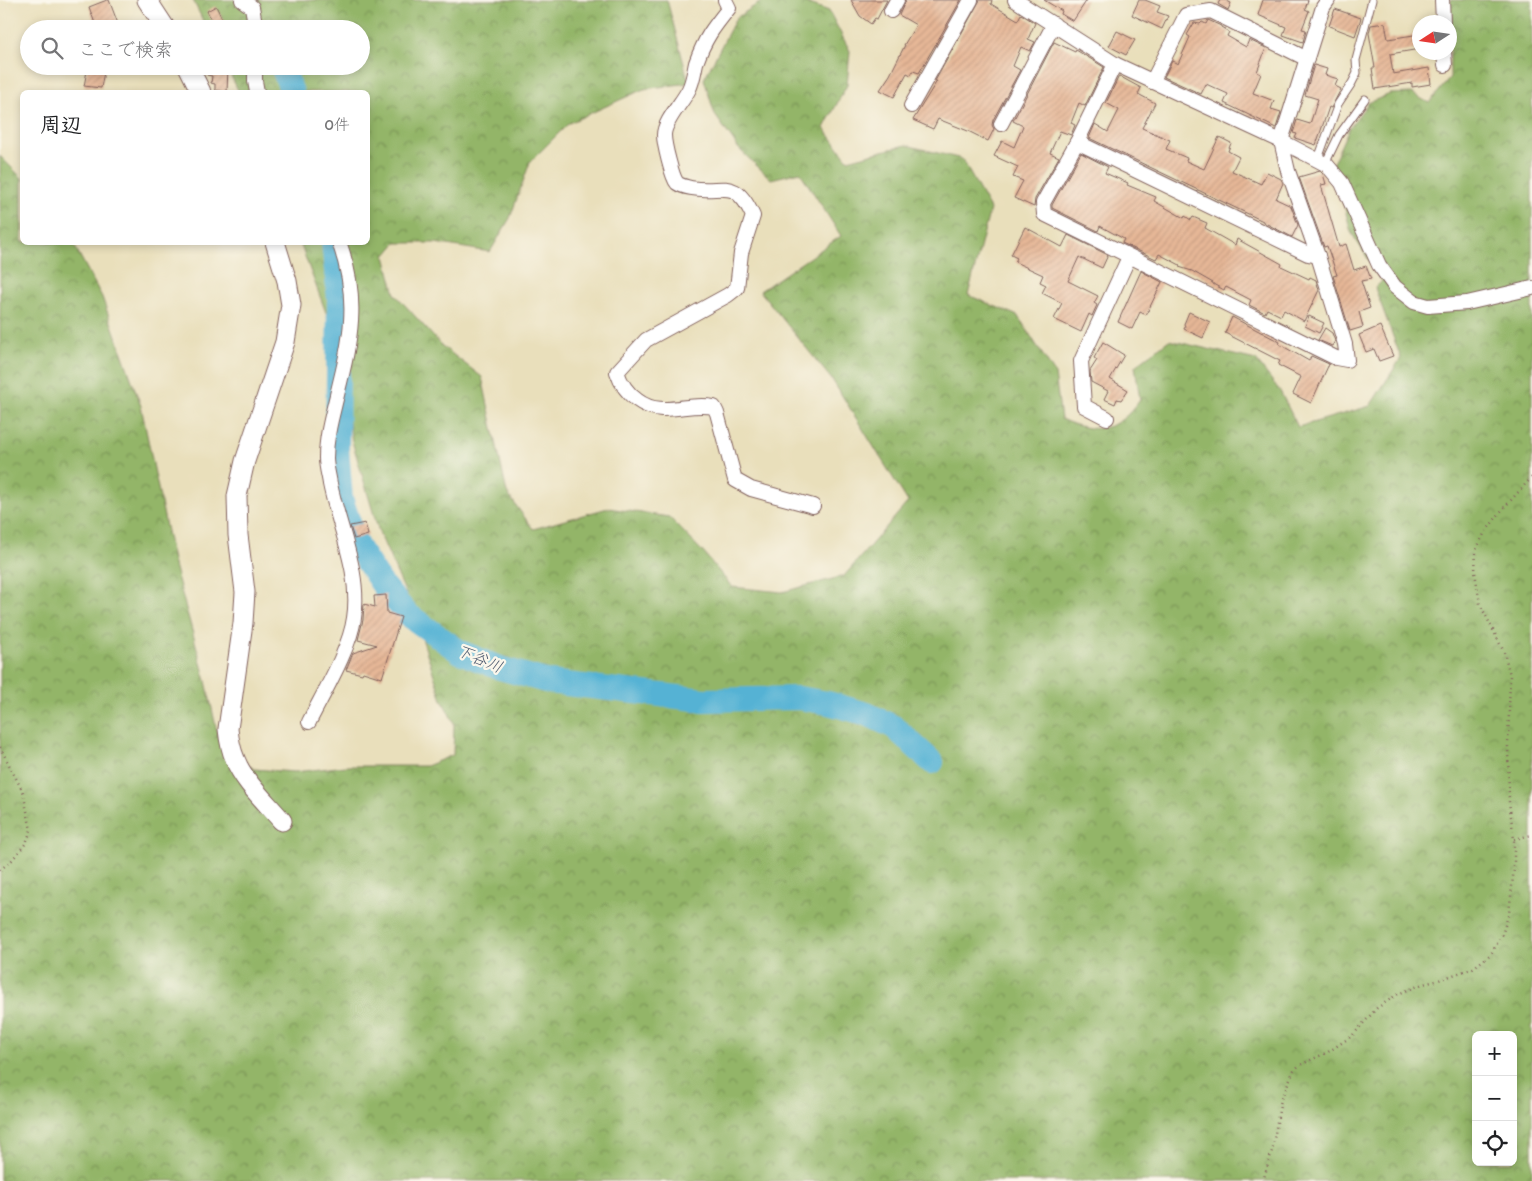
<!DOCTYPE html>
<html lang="ja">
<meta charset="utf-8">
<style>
:root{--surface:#fff;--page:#f2f2f2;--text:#202124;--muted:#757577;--line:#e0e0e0}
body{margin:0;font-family:Itim,"Klee One",sans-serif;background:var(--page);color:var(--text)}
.controls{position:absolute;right:15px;bottom:15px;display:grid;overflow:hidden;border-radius:8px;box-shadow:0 2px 8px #0003}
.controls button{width:45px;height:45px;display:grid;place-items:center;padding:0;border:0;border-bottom:1px solid var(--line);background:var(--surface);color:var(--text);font:25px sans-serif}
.compass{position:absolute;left:1412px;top:15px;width:45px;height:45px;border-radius:50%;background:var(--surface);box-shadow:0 2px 8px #0003;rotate:258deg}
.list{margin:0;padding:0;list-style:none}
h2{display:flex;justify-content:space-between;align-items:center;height:65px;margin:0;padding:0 20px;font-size:21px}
h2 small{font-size:16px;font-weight:400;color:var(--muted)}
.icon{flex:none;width:28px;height:28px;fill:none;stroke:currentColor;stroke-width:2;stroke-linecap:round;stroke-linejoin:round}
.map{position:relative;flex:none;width:1532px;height:1181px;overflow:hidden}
.search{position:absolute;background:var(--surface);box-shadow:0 2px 8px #0003;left:20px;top:20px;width:350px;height:55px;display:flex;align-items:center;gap:12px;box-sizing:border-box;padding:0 18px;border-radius:28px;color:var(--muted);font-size:19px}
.panel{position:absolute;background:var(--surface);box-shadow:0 2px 8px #0003;left:20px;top:90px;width:350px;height:155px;border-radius:8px}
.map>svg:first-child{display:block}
</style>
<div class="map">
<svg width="1532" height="1181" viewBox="0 0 1532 1181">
<defs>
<pattern id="forest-crowns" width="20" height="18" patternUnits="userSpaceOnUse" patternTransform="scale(1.25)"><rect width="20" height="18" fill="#93b568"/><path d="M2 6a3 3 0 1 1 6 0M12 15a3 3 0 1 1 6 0" fill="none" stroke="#7a9356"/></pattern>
<pattern id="building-hatch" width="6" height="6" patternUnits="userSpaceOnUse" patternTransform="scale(1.25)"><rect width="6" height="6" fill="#e6b797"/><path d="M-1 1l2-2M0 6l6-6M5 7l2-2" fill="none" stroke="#c79d82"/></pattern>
</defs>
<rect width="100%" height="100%" fill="#fbf7ec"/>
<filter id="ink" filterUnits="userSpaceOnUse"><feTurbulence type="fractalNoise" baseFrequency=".02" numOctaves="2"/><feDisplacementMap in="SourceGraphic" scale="10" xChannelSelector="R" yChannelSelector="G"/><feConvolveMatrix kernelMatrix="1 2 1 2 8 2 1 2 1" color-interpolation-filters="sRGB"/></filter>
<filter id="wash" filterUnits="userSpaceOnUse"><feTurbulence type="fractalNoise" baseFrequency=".0096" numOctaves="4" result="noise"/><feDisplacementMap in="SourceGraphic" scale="20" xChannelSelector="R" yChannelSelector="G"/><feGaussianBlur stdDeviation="1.12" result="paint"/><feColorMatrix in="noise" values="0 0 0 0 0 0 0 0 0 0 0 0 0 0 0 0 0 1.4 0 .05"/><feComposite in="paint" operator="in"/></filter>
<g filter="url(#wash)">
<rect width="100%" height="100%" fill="#e9dfbb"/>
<path fill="url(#forest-crowns)" stroke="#6e6a4a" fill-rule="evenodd" d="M193,0H667L689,83L644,89L569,123L530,162L510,218L490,252L435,243H396L385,256L395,294L442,346L482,377L507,493L533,529L608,508L669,517L703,552L732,587L782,592L844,576L908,502L833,381L760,291L841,236L800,172L771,179L739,149L715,115L704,79L736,18L764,0H799L829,11L850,51L847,85L824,128L848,160L906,145L962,159L990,209L968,295L1018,316L1055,374L1061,419C1096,435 1117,432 1140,400L1135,366L1169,340L1256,360L1280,391L1298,427L1370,406L1401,358L1375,288L1382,281L1351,232L1333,163L1349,128L1368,103L1390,94L1411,93L1429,103L1450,78V22L1448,19L1451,0H1532V1181H0V156L22,178V242L73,243L102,297L141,406L174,565L206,681L219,741L254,769L295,772L346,766H426L453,755L454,723L442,700L413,610L379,532L352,441L334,334L300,243L368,242V92H239L226,66H361V29H207ZM1476,1035H1513V1162H1476Z"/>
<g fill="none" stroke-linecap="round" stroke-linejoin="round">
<g stroke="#55b2d4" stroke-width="24">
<path d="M282,66L292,92"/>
<path d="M333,242L339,299L337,448L341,498L357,546L384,587L407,614L460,652L500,668L549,682L704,700L799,698L828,703L867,714L894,727L932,762"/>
</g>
</g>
<g id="blocks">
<g fill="url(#building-hatch)">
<path d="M107,0H109L120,29H97L89,7Z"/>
<path d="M851,0H887L877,19L875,18L871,24L860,16Z"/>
<path d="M906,0H961L919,73L913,71L911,75L907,73L894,97L880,90L890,75L905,45H904L916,25L899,15Z"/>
<path d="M980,0H992L991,4L1018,20L1021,14L1035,23L1028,39L1035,42L1030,51L1021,47L1013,66L1020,70L993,120L992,125L994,129L988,141L968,131L938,119L933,129L913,120L937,81H935Z"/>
<path d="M1044,0H1087L1073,21L1061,14L1062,11Z"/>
<path d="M1139,0H1145L1160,6L1157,12L1168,16L1162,29L1132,15Z"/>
<path d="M1220,0H1225L1231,3L1228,10L1218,4Z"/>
<path d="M1263,0H1308L1305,9L1309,11L1302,29L1306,30L1303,42L1283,35L1286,27L1258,15Z"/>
<path d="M216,6L227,29H216L207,11Z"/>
<path d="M1335,9L1361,18L1355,36L1329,26Z"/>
<path d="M1208,20L1221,26V27L1229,32L1227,36L1246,47L1249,40L1266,48L1257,72L1261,74L1253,93L1274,101L1271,109L1281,112L1276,128L1224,103L1228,94L1206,84L1201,94L1164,77L1172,61L1178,64L1190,37L1187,35L1194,23L1200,24L1202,22L1206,24Z"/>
<path d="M1385,23L1388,39L1420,34V49L1390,54L1393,74L1429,68L1431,84L1412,87V83L1375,89L1372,68H1375L1369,33L1371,25Z"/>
<path d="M1117,31L1135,40L1126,55L1109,46Z"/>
<path d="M1054,42L1075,52L1076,50L1104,67L1085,106L1079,103L1071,123L1075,125L1071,135L1060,131L1050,153L1059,157L1035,199L1034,207L1014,198L1023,181L1013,177L1018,167L994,156L1002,141L1014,147L1023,126L1013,121Z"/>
<path d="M1314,65L1327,69L1325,75L1338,79L1335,86L1341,89L1331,108L1329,107L1316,145L1295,138L1297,134L1293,133L1297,120L1310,124L1318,99L1305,95Z"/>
<path d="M88,66H105L101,88L84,86Z"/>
<path d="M209,66H228L227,92L215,90V84L211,83L212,76L207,75Z"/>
<path d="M1119,76L1141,88L1138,94L1155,103L1142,128L1170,140L1166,149L1187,158L1186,161L1204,169L1219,137L1231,143L1228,151L1239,157L1232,171L1261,184L1267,172L1281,179L1283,183L1276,199L1291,206L1298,225L1292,237L1263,222V221L1089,138L1095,124L1108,132L1119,110L1106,103Z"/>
<path d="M1081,153L1108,167L1105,173L1128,183L1127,185L1156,197L1154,201L1184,218L1185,216L1191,220L1193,217L1207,223L1205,228L1235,245L1237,239L1282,264L1281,266L1309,279L1310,277L1316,280L1319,290L1304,321L1284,310L1281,316L1267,309L1265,313L1249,305L1251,300L1226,287L1224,290L1213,284V283L1192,271L1179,267L1180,265L1159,254L1156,259L1122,243L1124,239L1100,226L1098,231L1052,208V205Z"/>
<path d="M1320,171L1323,174L1326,184L1321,185L1339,247L1346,244L1354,270L1366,266L1371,279L1361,281L1370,308L1359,312L1363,327L1350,331L1333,276L1337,275L1327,246L1324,247L1299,177Z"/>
<path d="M1025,227L1062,247L1068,235L1108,255L1102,268L1079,257L1068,281L1098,296L1094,303L1097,305L1092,316L1089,314L1081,332L1054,319L1062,303L1042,293L1046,285L1040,282L1043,275L1015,262L1017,258L1011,255Z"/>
<path d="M1141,271L1162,282L1146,315L1140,312L1132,329L1118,322Z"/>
<path d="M1189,312L1210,322L1203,338L1184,329L1185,326L1184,324Z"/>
<path d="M1309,316L1324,323L1319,333L1305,326Z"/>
<path d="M1232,317L1280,342L1279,344L1309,361L1311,356L1329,364L1311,403L1293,394L1301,377L1278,365L1280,361L1225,333Z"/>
<path d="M1380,326L1393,356L1379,361L1374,349L1366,352L1359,335Z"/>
<path d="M1325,328L1332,333L1335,341L1332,346L1318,340Z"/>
<path d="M1103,342L1124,355L1110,379L1128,390L1121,400L1117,399L1115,404L1104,399L1108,391L1091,382L1090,371L1097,360L1094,358Z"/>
<path d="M365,523L368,535L354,539L350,526Z"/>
<path d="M386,595L387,613L401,617L382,678L363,672L362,674L346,670L353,653L377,645L358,640L363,620L364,604L375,607L374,596Z"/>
</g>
</g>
</g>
<g filter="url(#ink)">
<use href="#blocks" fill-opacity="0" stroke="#82625d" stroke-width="1"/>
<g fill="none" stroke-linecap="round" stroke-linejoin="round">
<defs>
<g id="lane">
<path d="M1318,159L1338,104L1352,83L1357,73L1356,60L1372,0"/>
<path d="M1325,164L1339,135L1365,99"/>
</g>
<g id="street">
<path d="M242,0L252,7L256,29"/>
<path d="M725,0L729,8C713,28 705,38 696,63C694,72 693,81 689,89C683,102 664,121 664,135C664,144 672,177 677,183C681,186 686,187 691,188C723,194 734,175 753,216L741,253L737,288L728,295L646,340L617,372C621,384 627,393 637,400C662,419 687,401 714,407L717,413L735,480L751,489L813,506"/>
<path d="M1015,0L1115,64L1281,141L1327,165L1342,183L1379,265L1395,287L1414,302L1428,306L1467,303L1532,288"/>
<path d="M1442,0L1443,22"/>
<path d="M891,11L897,0"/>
<path d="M1444,52L1445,65"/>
<path d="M1115,64L1077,142L1043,203L1044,214L1336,358L1347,360L1345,344L1318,256L1288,171L1281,141L1323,7L1328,0"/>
<path d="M255,66V81L257,92"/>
<path d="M1152,82L1186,15L1211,11L1307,59"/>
<path d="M911,106L971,0"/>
<path d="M1001,124L1054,24"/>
<path d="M1077,142L1308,254L1318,256"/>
<path d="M1107,418L1084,406L1081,361L1129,257"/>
<path d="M309,722C324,692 350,649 354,618C361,573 339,528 330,484C329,476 326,467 326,458C326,436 332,416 337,395C351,339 360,299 339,242"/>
</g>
<g id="secondary">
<path d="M147,0L166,29"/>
<path d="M188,66L201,92"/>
<path d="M275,242L287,281L291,305L285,342L245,461L237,496L238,535L245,592L243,623L228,729C229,739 231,750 235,759C243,781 267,803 282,821"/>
</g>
</defs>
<use href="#lane" stroke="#82625d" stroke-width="9"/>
<use href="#street" stroke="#82625d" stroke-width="16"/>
<use href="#secondary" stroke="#82625d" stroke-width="21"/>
<g stroke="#82625d" stroke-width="2.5" stroke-dasharray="1 4" stroke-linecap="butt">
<path d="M0,747L23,792L31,830L26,843L12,860L0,870"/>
<path d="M1514,839L1532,835"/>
<path d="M1263,1181L1272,1151L1281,1099L1294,1070L1300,1065L1328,1052L1352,1036L1377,1008L1398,994L1423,984L1436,981L1473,968L1491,954L1502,935L1509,913L1514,868V839L1509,802L1508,747L1510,675L1504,652L1480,604L1475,572L1476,550L1484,534L1502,510L1532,477"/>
</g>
<use href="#lane" stroke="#fff" stroke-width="7"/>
<use href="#street" stroke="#fff" stroke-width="14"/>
<use href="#secondary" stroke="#fff" stroke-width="19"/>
</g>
</g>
<g text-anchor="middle" stroke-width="4.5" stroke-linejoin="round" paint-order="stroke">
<g font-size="16" font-style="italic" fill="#4e5a6f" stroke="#fbf7ec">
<text transform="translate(480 658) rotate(23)" y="6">下谷川</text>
</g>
</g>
</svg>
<div class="controls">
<button>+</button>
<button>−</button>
<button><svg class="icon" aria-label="locate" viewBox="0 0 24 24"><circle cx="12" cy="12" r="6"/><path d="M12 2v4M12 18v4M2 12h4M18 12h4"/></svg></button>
</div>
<svg class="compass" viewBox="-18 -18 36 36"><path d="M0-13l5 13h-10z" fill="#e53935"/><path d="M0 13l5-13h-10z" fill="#757577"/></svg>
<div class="search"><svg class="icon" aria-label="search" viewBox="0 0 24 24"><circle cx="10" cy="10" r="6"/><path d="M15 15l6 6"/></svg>ここで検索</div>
<section class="panel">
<h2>周辺<small>0件</small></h2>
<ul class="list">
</ul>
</section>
</div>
